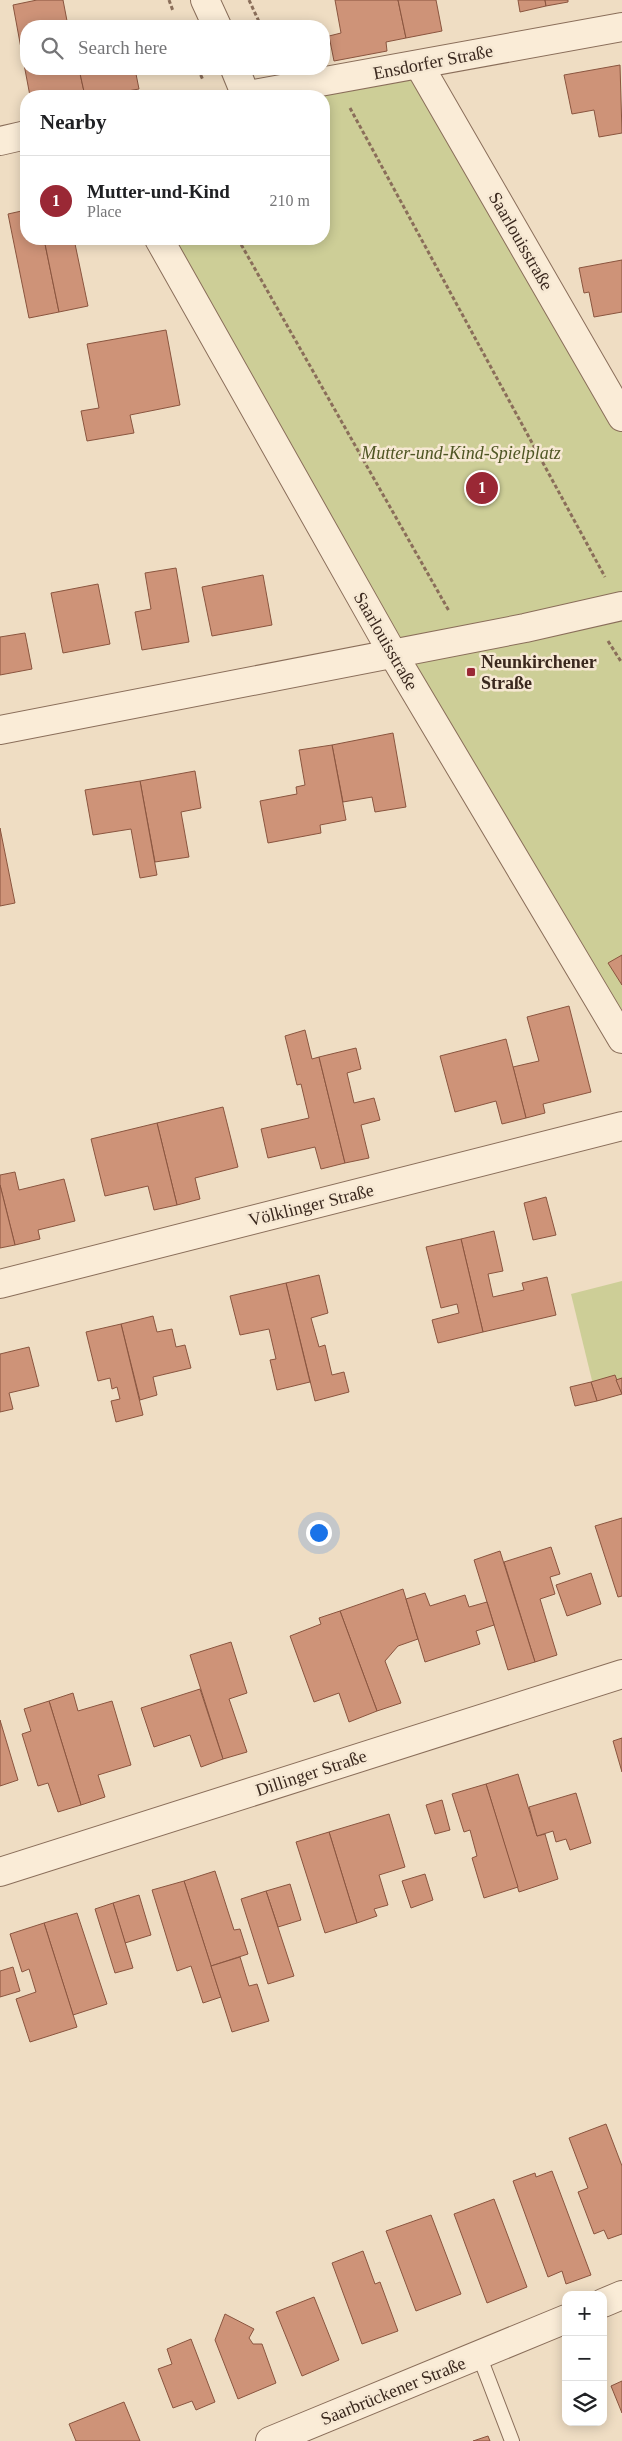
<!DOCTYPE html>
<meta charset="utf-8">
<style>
:root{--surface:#fff;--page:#f6f6f6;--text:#202124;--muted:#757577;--line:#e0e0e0;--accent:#9a2835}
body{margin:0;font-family:Georgia,serif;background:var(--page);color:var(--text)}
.controls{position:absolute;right:15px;bottom:15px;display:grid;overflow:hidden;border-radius:10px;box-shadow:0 2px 12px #0003}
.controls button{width:45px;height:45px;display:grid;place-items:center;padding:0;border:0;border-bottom:1px solid var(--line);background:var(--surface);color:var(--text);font:25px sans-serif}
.you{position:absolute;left:318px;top:1532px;width:18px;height:18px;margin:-12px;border:4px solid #fff;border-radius:50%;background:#1a73e8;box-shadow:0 0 0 8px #1a73e833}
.badge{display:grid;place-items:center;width:32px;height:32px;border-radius:50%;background:var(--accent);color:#fff;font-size:16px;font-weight:700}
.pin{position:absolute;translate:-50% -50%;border:2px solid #fff;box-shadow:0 1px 5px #0006}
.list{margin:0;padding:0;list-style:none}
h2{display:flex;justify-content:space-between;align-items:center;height:65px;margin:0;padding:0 20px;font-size:21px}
h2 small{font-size:16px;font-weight:400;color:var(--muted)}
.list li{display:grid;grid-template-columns:32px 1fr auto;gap:15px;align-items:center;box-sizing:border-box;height:90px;padding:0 20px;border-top:1px solid var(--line)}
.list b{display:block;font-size:19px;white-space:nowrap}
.list p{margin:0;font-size:16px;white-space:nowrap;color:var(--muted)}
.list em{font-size:16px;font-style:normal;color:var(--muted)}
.icon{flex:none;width:28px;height:28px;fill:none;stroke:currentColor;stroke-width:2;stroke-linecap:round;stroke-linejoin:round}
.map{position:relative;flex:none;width:622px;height:2441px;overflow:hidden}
.search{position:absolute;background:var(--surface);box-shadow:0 2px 12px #0003;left:20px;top:20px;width:310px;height:55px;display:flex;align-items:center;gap:12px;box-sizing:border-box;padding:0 18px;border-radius:20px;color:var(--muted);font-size:19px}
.panel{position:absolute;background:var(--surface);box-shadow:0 2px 12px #0003;left:20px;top:90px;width:310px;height:155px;border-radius:20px}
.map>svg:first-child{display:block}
</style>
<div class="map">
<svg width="622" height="2441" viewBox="0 0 622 2441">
<rect width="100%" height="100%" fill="#efddc3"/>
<g fill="#cdce97">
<path d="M419,65L622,417V1039L159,239H324V96H241Z"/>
<path d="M622,1281V1394L597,1401L571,1294Z"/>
</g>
<g fill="#ce9378" stroke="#8a553f">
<path d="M37,0H63L68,26H26V58L23,59L13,5Z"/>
<path d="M335,0H398L406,38L386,42L387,51L334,61L329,36L341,33Z"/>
<path d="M398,0H436L442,31L406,38Z"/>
<path d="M518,0H545L546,6L520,12Z"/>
<path d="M545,0H568V2L546,6Z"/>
<path d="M26,58V69H79L85,96H30L23,59Z"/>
<path d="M620,65L622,133L599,137L594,110L572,114L564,75Z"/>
<path d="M79,69H135L139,89L99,96H85Z"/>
<path d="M26,210V239H44L59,312L29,318L8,214Z"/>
<path d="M44,239H74L88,306L59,312Z"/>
<path d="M622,260V312L594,317L589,292L584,293L579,268Z"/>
<path d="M166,330L180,405L130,415L134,433L87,441L81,411L99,408L87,344Z"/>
<path d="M176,568L189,642L142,650L135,612L151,609L145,573Z"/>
<path d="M263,575L272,625L212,636L202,587Z"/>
<path d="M98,584L110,644L63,653L51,593Z"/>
<path d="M25,633L32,669L0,675V637Z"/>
<path d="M393,733L406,807L375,812L372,797L343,802L332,745Z"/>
<path d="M332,745L346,820L320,825L321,833L268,843L260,801L297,794L296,787L305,785L299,750Z"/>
<path d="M195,771L201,808L181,812L189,857L155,862L140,781Z"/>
<path d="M140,781L157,875L140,878L131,829L93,835L85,790Z"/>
<path d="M0,828L15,903L0,906Z"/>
<path d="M622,955V985L608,963Z"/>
<path d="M569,1006L591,1092L543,1104L545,1113L526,1118L513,1067L539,1061L527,1017Z"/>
<path d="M305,1030L312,1059L319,1057L345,1163L321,1169L315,1147L268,1158L261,1129L309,1118L301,1084L297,1085L285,1036Z"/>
<path d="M506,1039L526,1118L502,1124L496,1101L455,1112L440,1056Z"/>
<path d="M356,1048L361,1069L347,1073L354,1103L374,1098L380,1120L361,1125L369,1158L345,1163L319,1057Z"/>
<path d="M223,1107L238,1167L195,1178L200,1199L177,1205L157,1123Z"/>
<path d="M157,1123L177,1205L154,1210L148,1186L105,1196L91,1139Z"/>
<path d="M15,1172L19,1190L64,1179L75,1221L38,1230L40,1239L15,1245L0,1185V1175Z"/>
<path d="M0,1185L15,1245L0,1248Z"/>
<path d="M546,1197L556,1235L533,1240L524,1203Z"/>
<path d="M494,1231L503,1271L488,1274L493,1297L524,1290L522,1283L547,1277L556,1315L483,1332L461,1239Z"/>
<path d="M461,1239L483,1332L438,1343L432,1320L459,1313L457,1304L441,1308L426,1247Z"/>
<path d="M319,1275L328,1313L311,1318L319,1347L325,1345L332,1375L344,1372L349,1392L315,1401L286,1283Z"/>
<path d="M286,1283L310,1382L277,1390L270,1360L276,1359L269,1329L240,1335L230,1296Z"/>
<path d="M153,1316L157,1332L172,1329L176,1347L185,1345L191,1368L153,1377L157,1395L140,1400L121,1324Z"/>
<path d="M121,1324L143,1415L116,1422L111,1401L120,1399L117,1387L112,1389L110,1378L98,1381L86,1332Z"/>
<path d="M29,1347L39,1386L9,1393L13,1409L0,1412V1354Z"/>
<path d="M615,1375L622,1394L597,1401L591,1382Z"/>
<path d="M622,1378V1394L616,1380Z"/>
<path d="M591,1382L597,1401L575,1406L570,1387Z"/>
<path d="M622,1518V1596L618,1597L595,1526Z"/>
<path d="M551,1547L560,1574L550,1577L555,1594L540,1599L557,1655L535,1662L504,1562Z"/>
<path d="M500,1551L535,1662L508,1670L474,1560Z"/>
<path d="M591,1573L601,1604L567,1616L556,1585Z"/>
<path d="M403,1589L418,1639L398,1646L385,1661L401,1703L377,1711L340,1611Z"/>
<path d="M425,1593L430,1606L465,1595L469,1607L487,1602L494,1625L476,1631L480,1644L425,1662L406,1599Z"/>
<path d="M340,1611L377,1711L349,1722L339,1693L314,1702L290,1636L321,1624L319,1618Z"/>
<path d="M231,1642L247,1693L229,1699L247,1752L223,1759L190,1655Z"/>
<path d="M200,1689L223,1759L201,1767L190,1735L154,1747L141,1708Z"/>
<path d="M73,1693L78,1711L112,1701L131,1765L98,1775L105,1797L81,1805L49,1701Z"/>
<path d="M49,1701L81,1805L58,1812L48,1783L38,1786L22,1734L31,1731L24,1709Z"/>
<path d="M0,1720L18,1780L0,1786Z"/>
<path d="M622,1738V1772L613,1741Z"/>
<path d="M518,1774L537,1836L545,1834L558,1879L519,1892L486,1784Z"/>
<path d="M486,1784L518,1887L484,1898L472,1858L477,1856L470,1830L464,1832L452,1794Z"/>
<path d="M576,1793L591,1843L570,1850L566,1839L556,1842L553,1831L537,1836L529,1807Z"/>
<path d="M442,1800L450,1830L435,1834L426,1805Z"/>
<path d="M389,1814L405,1867L379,1875L388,1905L374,1909L377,1916L357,1923L329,1832Z"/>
<path d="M329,1832L357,1923L325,1933L296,1842Z"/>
<path d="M215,1871L234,1930L240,1929L248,1954L211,1966L184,1881Z"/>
<path d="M425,1874L433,1900L411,1908L402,1881Z"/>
<path d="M184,1881L221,1997L203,2003L191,1966L177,1971L152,1890Z"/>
<path d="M290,1884L301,1920L278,1927L266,1891Z"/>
<path d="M266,1891L294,1976L268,1984L241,1899Z"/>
<path d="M139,1895L151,1935L125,1943L113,1903Z"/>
<path d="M113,1903L133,1968L115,1973L95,1909Z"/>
<path d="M77,1913L107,2004L73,2015L44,1923Z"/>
<path d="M44,1923L77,2027L30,2042L16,1999L36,1992L29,1969L22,1972L10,1934Z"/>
<path d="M240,1957L249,1986L257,1984L269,2021L232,2032L211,1966Z"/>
<path d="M13,1967L20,1991L0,1997V1971Z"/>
<path d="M606,2124L622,2166V2234L608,2239L604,2230L594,2234L578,2192L588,2188L569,2138Z"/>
<path d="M552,2171L591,2275L566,2284L562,2271L548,2277L513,2181L535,2173L536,2177Z"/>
<path d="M494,2199L527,2287L487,2303L454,2214Z"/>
<path d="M431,2215L461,2294L416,2311L386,2231Z"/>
<path d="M363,2251L375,2284L380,2282L398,2331L362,2344L332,2263Z"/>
<path d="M314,2297L339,2360L302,2376L276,2312Z"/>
<path d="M225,2314L254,2329L249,2338L253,2344H262L276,2383L238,2399L215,2340Z"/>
<path d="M191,2339L215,2402L196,2410L192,2401L173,2408L158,2369L172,2364L167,2349Z"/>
<path d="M622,2381V2413L611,2386Z"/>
<path d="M124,2402L140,2441H76L69,2424Z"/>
<path d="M488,2436L490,2441H473Z"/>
</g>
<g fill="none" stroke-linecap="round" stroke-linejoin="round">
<defs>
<path id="service" d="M479,2355L512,2441"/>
<g id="minor">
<path d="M205,0L217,26"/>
<path d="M419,65L622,417"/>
<path d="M235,69L246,96"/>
<path d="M243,96L622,27"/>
<path d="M0,141L26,135"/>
<path d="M159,239L393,654L622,1039"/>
<path d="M0,730L525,628L622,606"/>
<path d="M0,1284L622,1126"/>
<path d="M0,1872L622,1674"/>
<path d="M603,2303L622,2295"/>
<path d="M270,2441L566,2319"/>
</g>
</defs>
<use href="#service" stroke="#8a6e5a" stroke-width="16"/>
<use href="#minor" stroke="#8a6e5a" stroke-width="30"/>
<g stroke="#8a6e5a" stroke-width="3" stroke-dasharray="4 2.5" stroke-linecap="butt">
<path d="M169,0L173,11"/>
<path d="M249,0L261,26"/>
<path d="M198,69L203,80"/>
<path d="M350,108L605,577"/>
<path d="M238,239L449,611"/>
<path d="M608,641L622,663"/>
</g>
<use href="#service" stroke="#faecd7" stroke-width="14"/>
<use href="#minor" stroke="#faecd7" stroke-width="28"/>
</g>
<rect fill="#9a2835" stroke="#f6e8d3" stroke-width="2" x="466" y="667" width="10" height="10" rx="2.5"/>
<g text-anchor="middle" stroke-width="5" stroke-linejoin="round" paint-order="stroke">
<g font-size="18" fill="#3a281e" stroke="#f6e8d3">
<text transform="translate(433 62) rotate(-11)" y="6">Ensdorfer Straße</text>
<text transform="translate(521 241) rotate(60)" y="6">Saarlouisstraße</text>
<text transform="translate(386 641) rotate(60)" y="6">Saarlouisstraße</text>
<text transform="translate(311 1205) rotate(-14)" y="6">Völklinger Straße</text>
<text transform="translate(311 1773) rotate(-18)" y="6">Dillinger Straße</text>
<text transform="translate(393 2391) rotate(-22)" y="6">Saarbrückener Straße</text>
</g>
<g font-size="18" font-style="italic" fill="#4f5624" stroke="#f6e8d3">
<text x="461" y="459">Mutter-und-Kind-Spielplatz</text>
</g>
<g font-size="18" font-weight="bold" fill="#3a281e" stroke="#f6e8d3" text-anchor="start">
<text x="481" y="668">Neunkirchener<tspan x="481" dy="21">Straße</tspan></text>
</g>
</g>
</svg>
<div class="controls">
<button>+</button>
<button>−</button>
<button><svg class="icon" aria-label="layers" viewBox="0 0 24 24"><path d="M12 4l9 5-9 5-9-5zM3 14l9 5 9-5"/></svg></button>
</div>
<div class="you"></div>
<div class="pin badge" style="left:482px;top:488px">1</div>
<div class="search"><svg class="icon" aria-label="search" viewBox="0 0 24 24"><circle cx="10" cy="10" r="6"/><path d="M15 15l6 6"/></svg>Search here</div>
<section class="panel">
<h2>Nearby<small></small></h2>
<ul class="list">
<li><span class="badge">1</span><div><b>Mutter-und-Kind</b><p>Place</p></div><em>210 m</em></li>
</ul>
</section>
</div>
